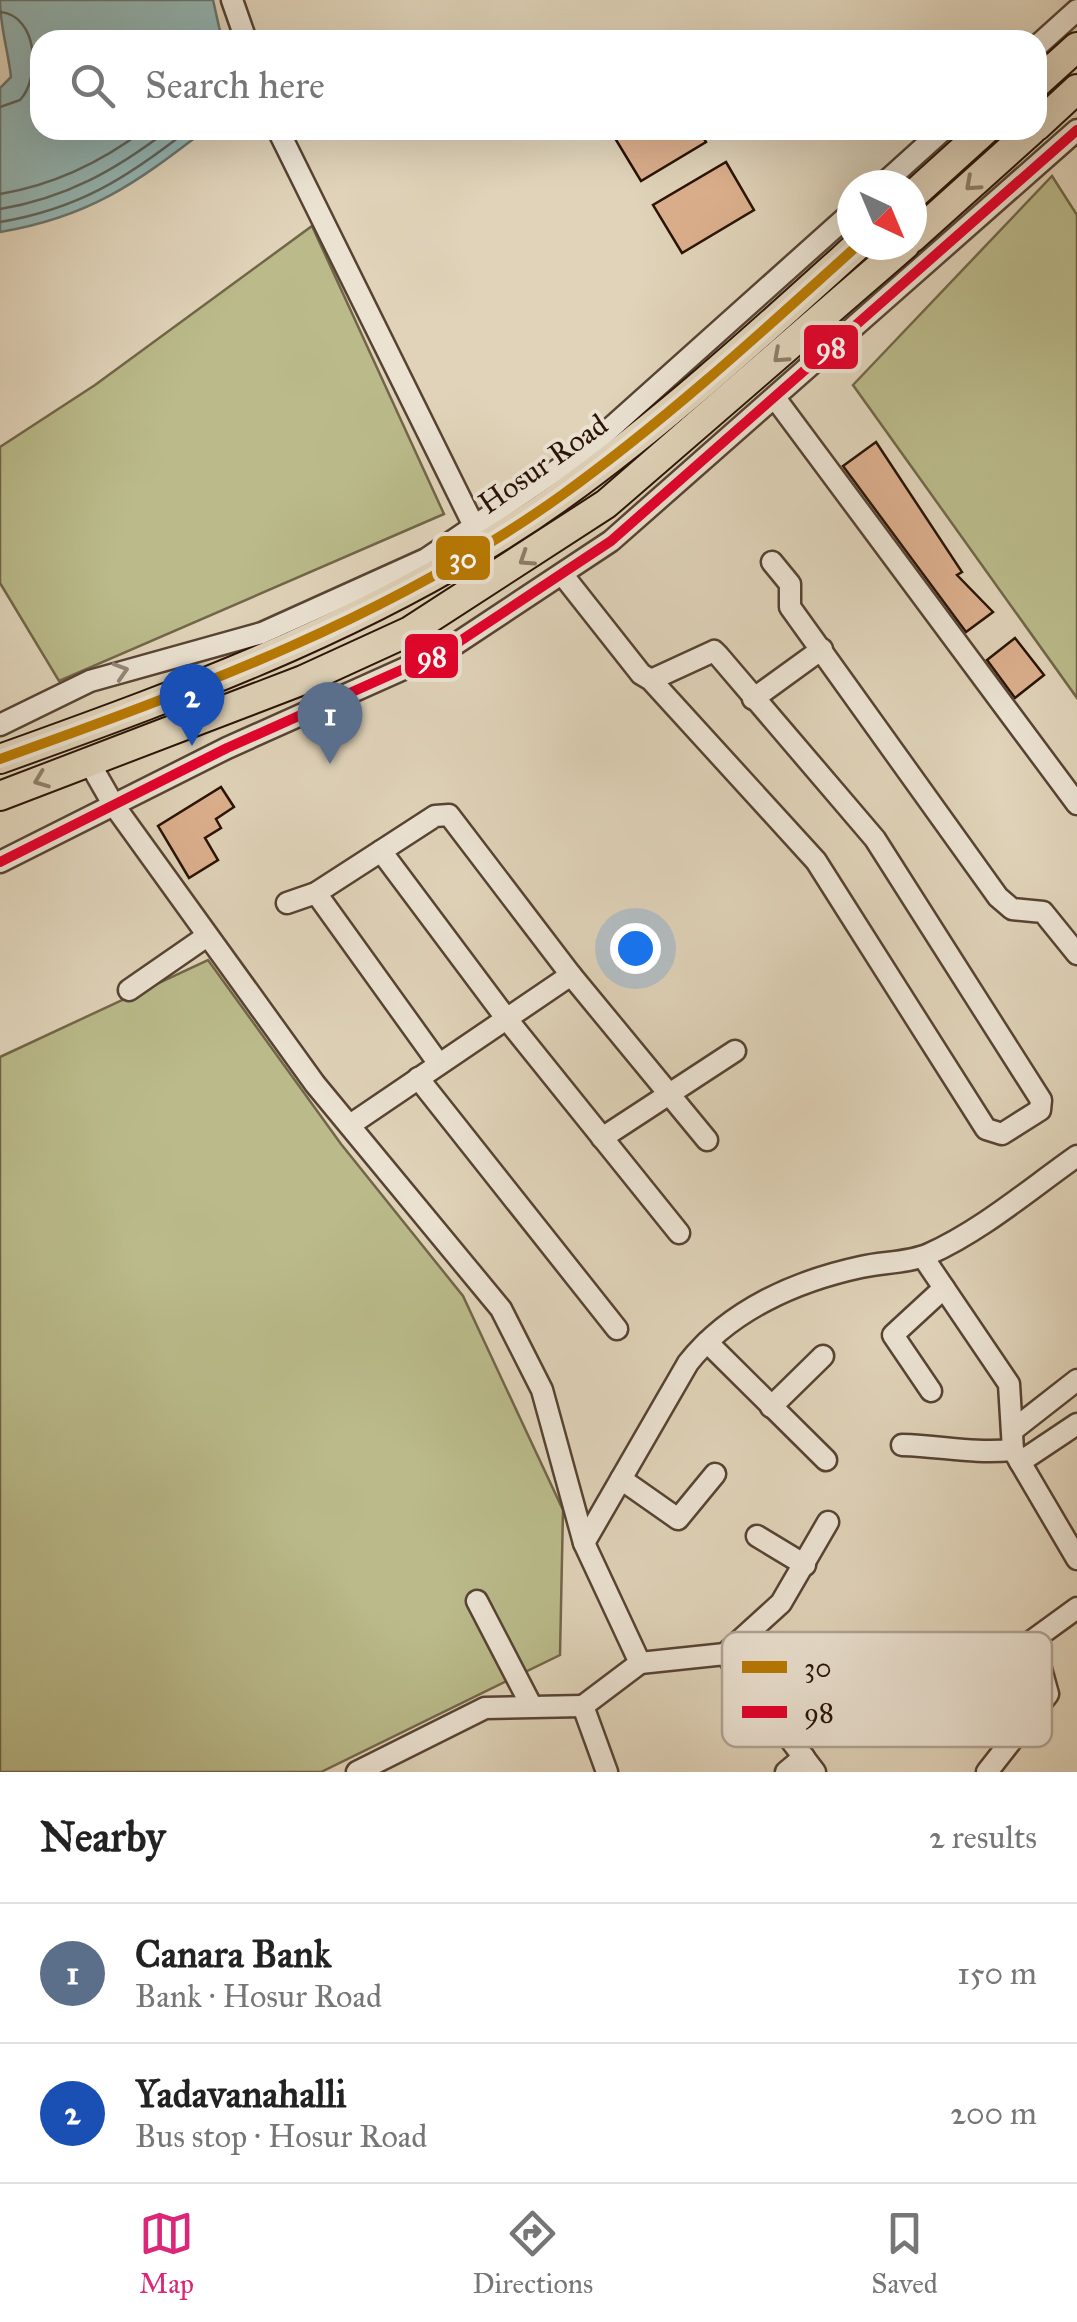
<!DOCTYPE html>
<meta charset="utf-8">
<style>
:root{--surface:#fff;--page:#f2f2f2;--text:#222;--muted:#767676;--line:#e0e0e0;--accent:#db2777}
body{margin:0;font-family:"IM FELL Great Primer",serif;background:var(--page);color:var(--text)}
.compass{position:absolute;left:837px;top:170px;width:90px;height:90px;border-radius:50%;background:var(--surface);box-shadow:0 10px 40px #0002;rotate:136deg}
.you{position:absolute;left:635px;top:948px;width:35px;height:35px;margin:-25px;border:8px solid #fff;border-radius:50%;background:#1a73e8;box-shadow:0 0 0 15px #1a73e833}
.badge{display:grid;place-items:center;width:65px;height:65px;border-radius:50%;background:var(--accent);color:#fff;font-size:32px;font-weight:700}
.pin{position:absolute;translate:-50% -82px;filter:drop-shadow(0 2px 5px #0008)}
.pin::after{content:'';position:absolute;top:52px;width:35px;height:30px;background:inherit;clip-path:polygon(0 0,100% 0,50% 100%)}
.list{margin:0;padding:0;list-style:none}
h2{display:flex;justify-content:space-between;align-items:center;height:130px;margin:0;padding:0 40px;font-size:42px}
h2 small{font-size:32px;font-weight:400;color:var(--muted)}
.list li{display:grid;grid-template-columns:65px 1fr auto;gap:30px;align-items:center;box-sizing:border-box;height:140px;padding:0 40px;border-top:2px solid var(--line)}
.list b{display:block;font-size:38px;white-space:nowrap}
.list p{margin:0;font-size:32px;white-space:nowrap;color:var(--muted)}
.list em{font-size:32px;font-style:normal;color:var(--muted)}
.icon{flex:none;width:55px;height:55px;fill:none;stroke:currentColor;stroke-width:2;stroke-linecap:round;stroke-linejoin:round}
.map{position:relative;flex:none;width:1077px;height:1772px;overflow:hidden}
.search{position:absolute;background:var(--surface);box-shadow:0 10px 40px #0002;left:30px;right:30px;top:30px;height:110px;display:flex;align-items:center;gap:25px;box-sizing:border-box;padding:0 35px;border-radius:30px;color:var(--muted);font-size:38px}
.sheet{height:410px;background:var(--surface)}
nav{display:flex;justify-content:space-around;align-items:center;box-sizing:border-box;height:140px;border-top:2px solid var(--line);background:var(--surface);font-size:28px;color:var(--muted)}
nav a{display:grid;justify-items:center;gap:5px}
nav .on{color:var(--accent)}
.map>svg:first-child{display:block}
</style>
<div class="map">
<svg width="1077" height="1772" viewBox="0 0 1077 1772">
<rect width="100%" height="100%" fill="#e0d3b9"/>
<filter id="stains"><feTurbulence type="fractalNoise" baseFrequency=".002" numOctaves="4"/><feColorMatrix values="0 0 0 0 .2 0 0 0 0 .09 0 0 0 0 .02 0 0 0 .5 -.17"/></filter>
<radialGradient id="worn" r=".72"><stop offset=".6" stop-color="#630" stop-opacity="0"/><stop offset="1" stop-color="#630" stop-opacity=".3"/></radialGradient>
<g fill="#baba8a" stroke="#726648" stroke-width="2.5">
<path d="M1052,176L1077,215V698L853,385Z"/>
<path d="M312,226L444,514L59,681L0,583V447L95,385Z"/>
<path d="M208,960L341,1144L463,1296L563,1510L560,1655L321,1772H0V1057Z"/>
</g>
<path fill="#95b7b5" stroke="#6a756f" stroke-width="2.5" d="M0,0H213L222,40H40V130H205C135,184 89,217 0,232V88L11,77C8,50 0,27 0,0Z"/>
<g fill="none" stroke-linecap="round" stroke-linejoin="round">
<g stroke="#5f655e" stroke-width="2.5">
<path d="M0,12C38,15 41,78 20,100L0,107"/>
<path d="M0,194C54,185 100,163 144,130"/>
<path d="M0,209C66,198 116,170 168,130"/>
<path d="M0,222C78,209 127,178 188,130"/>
</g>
</g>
<g fill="#dcaf8d" stroke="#291306" stroke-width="2.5">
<path d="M610,130H699L706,142L641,181Z"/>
<path d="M726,162L754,210L682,253L653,205Z"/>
<path d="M876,442L962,572L957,575L993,612L966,632L843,466Z"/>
<path d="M1015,638L1044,675L1015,698L987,660Z"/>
<path d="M221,787L234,807L216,819L221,828L205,838L218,860L189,878L158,826Z"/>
</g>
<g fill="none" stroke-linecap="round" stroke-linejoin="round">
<defs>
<g id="minor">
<path d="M232,0L246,40"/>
<path d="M1037,46L1077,10"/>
<path d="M278,130L475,528"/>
<path d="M882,185L943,130"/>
<path d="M775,398L1077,804"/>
<path d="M772,562L790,584V607L998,897L1012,909L1043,912L1077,954"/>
<path d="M562,574L641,674L651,680L816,861L986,1129L1002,1134L1040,1110L1041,1100L875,839L718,655L714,651L651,680"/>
<path d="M753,699L822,649"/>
<path d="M0,725L90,681L262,633L426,559L585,451L852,212"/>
<path d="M89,762L113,804L315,1084L501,1309L542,1390L584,1543L640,1663L583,1706L607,1772"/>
<path d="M0,862L227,748L448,649L611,541L1077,130"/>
<path d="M316,893L439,1064"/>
<path d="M287,903L316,893L381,851L506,1018L679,1233"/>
<path d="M571,975L707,1140"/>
<path d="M129,990L207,936"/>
<path d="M418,1078L617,1329"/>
<path d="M350,1125L571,975L449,815L435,816L381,851"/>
<path d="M602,1138L735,1051"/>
<path d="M923,1257L1009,1384L1013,1450L1077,1559"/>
<path d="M707,1342L826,1460"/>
<path d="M931,1391L893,1335L944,1288"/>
<path d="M771,1407L823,1356"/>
<path d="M1013,1430L1077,1380"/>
<path d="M902,1445C943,1446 971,1454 1013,1450"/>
<path d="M1020,1462L1077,1424"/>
<path d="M621,1479L678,1519L715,1474"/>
<path d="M757,1536L805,1565"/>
<path d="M584,1543L688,1363C730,1310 796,1281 861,1267C882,1262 909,1263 929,1254C981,1231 1030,1189 1077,1156"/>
<path d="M477,1601L531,1705"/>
<path d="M725,1654L781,1603L828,1522"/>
<path d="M640,1663L725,1654L815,1772"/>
<path d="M758,1694L838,1704"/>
<path d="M357,1772L485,1708L583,1706"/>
<path d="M786,1772L804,1757"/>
<path d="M987,1772L1048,1694L1033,1640L1077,1608"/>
</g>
<g id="highway">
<path d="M1037,83L1077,47"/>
<path d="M1037,126L1077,89"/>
<path d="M912,196L985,130"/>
<path d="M912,238L1032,130"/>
<path d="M0,759C195,689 392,617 562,495C666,420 763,331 858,245"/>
<path d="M0,796L303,680L410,631L606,504L905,245"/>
</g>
</defs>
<use href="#minor" stroke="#574333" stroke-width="25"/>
<use href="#highway" stroke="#291306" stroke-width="32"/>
<use href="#minor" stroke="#ebe2d2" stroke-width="20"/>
<use href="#highway" stroke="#e0d3b9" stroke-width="28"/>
<defs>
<path id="bus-1" d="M0,759C195,689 392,617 562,495C666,420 763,331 858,245"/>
<path id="bus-2" d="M0,862L227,748L448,649L611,541L1077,130"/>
</defs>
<use href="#bus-1" stroke="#ebe2d2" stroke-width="18"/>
<use href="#bus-2" stroke="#ebe2d2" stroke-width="18"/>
<use href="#bus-1" stroke="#b97a02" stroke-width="10"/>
<use href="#bus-2" stroke="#e4002b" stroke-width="10"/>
</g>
<defs><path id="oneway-chevron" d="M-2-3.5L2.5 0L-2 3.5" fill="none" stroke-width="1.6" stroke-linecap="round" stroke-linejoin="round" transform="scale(2.5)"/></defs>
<g stroke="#8e7d68">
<use href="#oneway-chevron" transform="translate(972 184) rotate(138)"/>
<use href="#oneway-chevron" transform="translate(780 356) rotate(138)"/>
<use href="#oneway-chevron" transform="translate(526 559) rotate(147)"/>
<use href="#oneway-chevron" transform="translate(41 780) rotate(159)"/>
</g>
<use stroke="#948576" href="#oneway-chevron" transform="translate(121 671) rotate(-17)"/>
<g text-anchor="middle" stroke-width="8" stroke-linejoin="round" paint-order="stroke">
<g font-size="30" fill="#291306" stroke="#ebe2d2">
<text transform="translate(543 464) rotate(-35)" y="10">Hosur Road</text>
</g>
</g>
<rect x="722" y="1632" width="330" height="115" rx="15" fill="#ebe2d2" stroke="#b1a495" stroke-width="2.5"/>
<rect x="742" y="1661" width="45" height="12" fill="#b97a02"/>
<rect x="742" y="1706" width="45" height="12" fill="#e4002b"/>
<g font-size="28" fill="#291306">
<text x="804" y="1677">30</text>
<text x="804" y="1722">98</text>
</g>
<g stroke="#ebe2d2" stroke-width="4">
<rect x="802" y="323" width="58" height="48" rx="10" fill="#e4002b"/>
<rect x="434" y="534" width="58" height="48" rx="10" fill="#b97a02"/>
<rect x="403" y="632" width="57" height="48" rx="10" fill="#e4002b"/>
</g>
<g font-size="28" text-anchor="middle" font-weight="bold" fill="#fff">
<text x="831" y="357">98</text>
<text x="463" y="568">30</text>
<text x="432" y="666">98</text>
</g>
<rect width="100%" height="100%" filter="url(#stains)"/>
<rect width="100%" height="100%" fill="url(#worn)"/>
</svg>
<svg class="compass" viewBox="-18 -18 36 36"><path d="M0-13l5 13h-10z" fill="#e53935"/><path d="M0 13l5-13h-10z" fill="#767676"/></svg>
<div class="you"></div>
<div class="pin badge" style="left:330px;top:764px;background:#5c6f8a">1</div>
<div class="pin badge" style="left:192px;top:746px;background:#1a4fb4">2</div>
<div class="search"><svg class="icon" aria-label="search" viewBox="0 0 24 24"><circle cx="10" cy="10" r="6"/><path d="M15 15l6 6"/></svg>Search here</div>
</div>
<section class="sheet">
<h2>Nearby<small>2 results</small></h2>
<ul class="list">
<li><span class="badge" style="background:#5c6f8a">1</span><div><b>Canara Bank</b><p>Bank · Hosur Road</p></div><em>150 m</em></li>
<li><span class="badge" style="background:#1a4fb4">2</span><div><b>Yadavanahalli</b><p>Bus stop · Hosur Road</p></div><em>200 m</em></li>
</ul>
</section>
<nav>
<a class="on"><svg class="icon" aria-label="map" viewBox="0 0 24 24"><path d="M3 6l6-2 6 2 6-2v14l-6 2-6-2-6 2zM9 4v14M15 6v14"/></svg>Map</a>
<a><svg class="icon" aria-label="directions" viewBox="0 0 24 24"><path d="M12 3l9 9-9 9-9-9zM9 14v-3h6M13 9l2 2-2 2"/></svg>Directions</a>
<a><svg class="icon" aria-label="saved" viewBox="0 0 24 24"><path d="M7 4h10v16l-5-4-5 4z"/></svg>Saved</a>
</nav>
